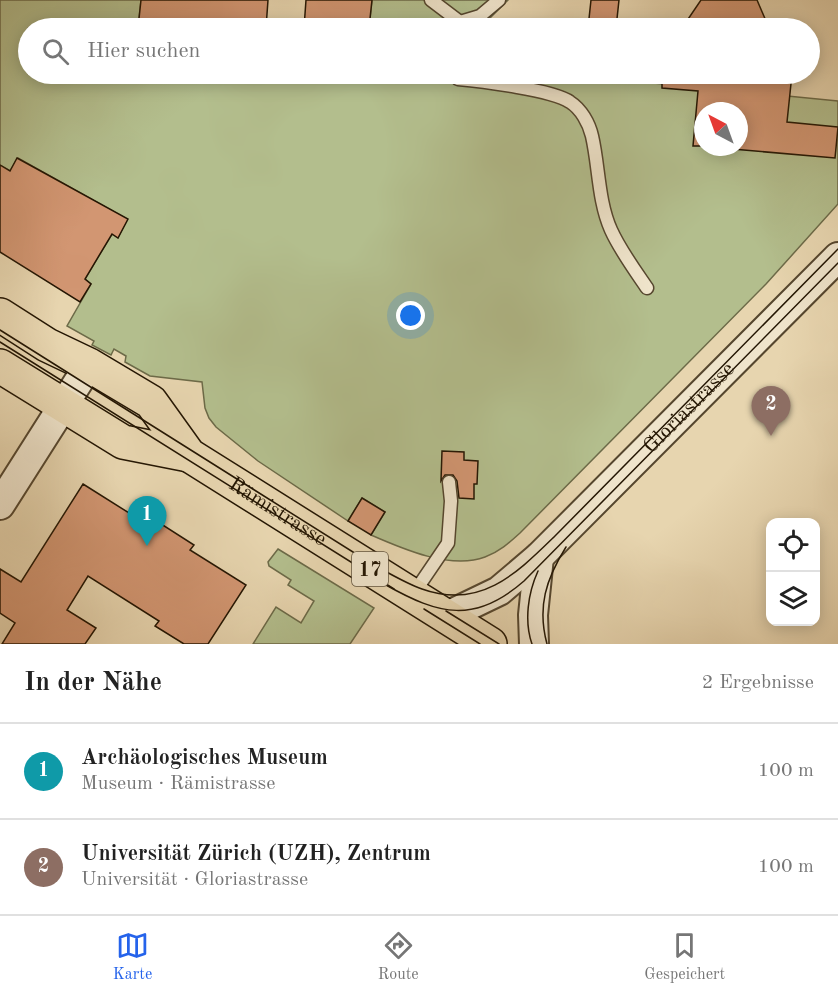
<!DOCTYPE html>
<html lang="de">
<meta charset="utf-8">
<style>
:root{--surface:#fff;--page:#f2f2f2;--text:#222;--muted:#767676;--line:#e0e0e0;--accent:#2563eb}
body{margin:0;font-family:"Old Standard TT",serif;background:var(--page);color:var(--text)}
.controls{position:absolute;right:18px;bottom:18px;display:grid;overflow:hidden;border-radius:12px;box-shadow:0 3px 15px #0003}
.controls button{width:54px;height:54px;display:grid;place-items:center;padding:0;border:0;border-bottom:2px solid var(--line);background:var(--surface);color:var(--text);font:30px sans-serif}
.compass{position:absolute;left:694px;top:102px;width:54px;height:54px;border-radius:50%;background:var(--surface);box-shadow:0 3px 15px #0003;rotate:319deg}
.you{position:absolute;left:411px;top:316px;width:21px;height:21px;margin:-15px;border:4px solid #fff;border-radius:50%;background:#1a73e8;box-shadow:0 0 0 9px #1a73e833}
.badge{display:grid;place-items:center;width:39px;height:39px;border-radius:50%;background:var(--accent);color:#fff;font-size:20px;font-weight:700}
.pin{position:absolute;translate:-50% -50px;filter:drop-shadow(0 2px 3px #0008)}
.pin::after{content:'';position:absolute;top:32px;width:21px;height:18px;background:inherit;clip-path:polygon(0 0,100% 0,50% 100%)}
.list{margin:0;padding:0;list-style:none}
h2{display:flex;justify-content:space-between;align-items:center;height:78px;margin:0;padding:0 24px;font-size:26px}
h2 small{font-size:20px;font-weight:400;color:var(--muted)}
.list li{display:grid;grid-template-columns:39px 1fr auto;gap:18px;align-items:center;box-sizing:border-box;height:96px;padding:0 24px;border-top:2px solid var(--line)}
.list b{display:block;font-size:22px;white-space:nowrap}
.list p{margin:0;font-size:20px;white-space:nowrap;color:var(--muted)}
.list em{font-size:20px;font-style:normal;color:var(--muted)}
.icon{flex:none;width:33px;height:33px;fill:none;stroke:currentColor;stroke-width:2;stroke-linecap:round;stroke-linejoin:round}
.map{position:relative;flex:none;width:838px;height:644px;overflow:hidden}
.search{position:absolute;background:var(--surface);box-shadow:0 3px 15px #0003;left:18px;right:18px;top:18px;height:66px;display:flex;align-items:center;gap:15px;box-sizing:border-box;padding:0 21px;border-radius:33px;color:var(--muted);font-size:22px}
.sheet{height:270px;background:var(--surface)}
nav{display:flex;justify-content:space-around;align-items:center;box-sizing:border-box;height:84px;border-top:2px solid var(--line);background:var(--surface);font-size:16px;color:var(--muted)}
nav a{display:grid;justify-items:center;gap:3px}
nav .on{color:var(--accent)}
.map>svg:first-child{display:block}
</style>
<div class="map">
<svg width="838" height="644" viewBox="0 0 838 644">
<rect width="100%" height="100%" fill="#e7d5af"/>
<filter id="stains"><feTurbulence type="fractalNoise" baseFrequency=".00333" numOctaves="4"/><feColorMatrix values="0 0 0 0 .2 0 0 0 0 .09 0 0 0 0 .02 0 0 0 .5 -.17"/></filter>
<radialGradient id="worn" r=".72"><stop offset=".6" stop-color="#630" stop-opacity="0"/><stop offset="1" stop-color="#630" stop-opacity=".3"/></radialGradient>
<g fill="#b3be8d" stroke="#6c6a48" stroke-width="1.5" fill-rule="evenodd">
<path d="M0,0H141L138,28H28V74H499L502,75L549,79L555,74H655L654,83L838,101V204L766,284L520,533C509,543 499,552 485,557C451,570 403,549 371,535L385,512L362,498L348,521L258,461L216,427L209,418L205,408L202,382L150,376L125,362L126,356L114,349L111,355L92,345L94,341L67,326L91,284L85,279L112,234L118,238L127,219L18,158L10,171L0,165ZM703,111H739V147H703Z"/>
<path d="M372,0H508L480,28H369Z"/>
<path d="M278,549L374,608L350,644H253L276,607L301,623L314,601L288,585L291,580L269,566L268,562Z"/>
</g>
<g fill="#d29672" stroke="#241603" stroke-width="1.5">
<path d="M141,0H268L266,28H138Z"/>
<path d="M306,0H372L369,28H304Z"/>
<path d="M591,0H619L616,28H588Z"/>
<path d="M701,0H757L769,28H682Z"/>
<path d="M662,74H792L787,122L838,127L835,158L709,147H739V111H703V146H693L698,91L662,88Z"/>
<path d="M17,158L128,219L118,238L112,234L85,279L91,284L80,302L0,252V165L10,171Z"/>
<path d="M442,451L464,452V460L478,461L477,484H474V499L459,498L457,481L453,475H445L441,481Z"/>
<path d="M83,484L137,518L141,511L194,545L190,550L246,585L208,644H184L155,626L159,621L88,576L67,610L96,628L85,644H2L15,623L0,613V569L21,582Z"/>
<path d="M362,498L385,512L371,535L348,521Z"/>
</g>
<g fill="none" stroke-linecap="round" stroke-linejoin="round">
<defs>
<g id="service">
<path d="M431,0L460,22"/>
<path d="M460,22L480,16L499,0"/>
<path d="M459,74L458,79C481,81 553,90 570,102C581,109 589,123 592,136C599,166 598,201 611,230C620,250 634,269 647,288"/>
<path d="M414,593L448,543L451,501L449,482"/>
</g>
<g id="tertiary">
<path d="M0,505L89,365"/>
<path id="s1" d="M445,617L499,591L539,557L838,257"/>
<path d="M534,644L533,615L539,557"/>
</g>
<g id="primary">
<path id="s2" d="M0,315L47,345L89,365L151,402L189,455L490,644"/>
<path d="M0,366L123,442L189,455"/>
</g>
</defs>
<use href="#service" stroke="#55462e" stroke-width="15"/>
<use href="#tertiary" stroke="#55462e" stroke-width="32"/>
<use href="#primary" stroke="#241603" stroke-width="36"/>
<use href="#service" stroke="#efe4cb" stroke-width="12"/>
<use href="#tertiary" stroke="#efe4cb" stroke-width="28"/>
<use href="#primary" stroke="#e7d5af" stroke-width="33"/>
<g stroke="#241603" stroke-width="1.5">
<path d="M0,330L380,569"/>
<path d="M0,342L394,589"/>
<path d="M372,564C389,573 405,583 422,589C480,610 516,574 554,537L838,249"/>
<path d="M386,585C439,615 475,624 524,581L838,263"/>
<path d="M424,609L480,644"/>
<path d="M446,611L499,644"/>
<path d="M532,644C524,621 528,593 538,571"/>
<path d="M547,644C537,607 546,579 566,547"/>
</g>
</g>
<g text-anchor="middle" stroke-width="4.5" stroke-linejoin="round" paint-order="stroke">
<rect fill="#efe4cb" stroke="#61543f" stroke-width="1.5" x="352" y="552" width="36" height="34" rx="4.5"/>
<g font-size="20" font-weight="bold" fill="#241603">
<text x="370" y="576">17</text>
</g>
<g font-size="21" fill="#241603" stroke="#efe4cb">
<text dy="7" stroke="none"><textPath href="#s1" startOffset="324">Gloriastrasse</textPath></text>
<text dy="7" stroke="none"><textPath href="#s2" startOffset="345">Rämistrasse</textPath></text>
</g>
</g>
<rect width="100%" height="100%" filter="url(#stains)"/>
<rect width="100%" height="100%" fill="url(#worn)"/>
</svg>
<div class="controls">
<button><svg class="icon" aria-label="locate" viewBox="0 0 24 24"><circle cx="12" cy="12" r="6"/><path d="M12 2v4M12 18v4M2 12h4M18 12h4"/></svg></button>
<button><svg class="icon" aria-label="layers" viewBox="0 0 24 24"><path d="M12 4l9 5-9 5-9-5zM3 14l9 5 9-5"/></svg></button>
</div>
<svg class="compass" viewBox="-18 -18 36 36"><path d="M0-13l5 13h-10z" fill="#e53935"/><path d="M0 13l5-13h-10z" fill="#767676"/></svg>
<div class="you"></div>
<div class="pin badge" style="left:147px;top:546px;background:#0f9aa8">1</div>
<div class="pin badge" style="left:771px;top:436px;background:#8d6e63">2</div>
<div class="search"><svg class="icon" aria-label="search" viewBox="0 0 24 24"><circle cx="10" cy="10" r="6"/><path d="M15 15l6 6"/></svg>Hier suchen</div>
</div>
<section class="sheet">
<h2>In der Nähe<small>2 Ergebnisse</small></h2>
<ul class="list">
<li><span class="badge" style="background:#0f9aa8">1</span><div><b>Archäologisches Museum</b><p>Museum · Rämistrasse</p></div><em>100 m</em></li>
<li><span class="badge" style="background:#8d6e63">2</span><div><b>Universität Zürich (UZH), Zentrum</b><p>Universität · Gloriastrasse</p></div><em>100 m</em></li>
</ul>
</section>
<nav>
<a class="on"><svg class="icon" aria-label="map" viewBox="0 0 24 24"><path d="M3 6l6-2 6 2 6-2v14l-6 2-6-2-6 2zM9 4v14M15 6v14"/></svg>Karte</a>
<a><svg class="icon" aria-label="directions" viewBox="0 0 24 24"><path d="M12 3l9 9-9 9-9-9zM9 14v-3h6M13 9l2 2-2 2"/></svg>Route</a>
<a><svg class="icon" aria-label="saved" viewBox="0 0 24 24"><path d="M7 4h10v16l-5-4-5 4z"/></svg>Gespeichert</a>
</nav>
